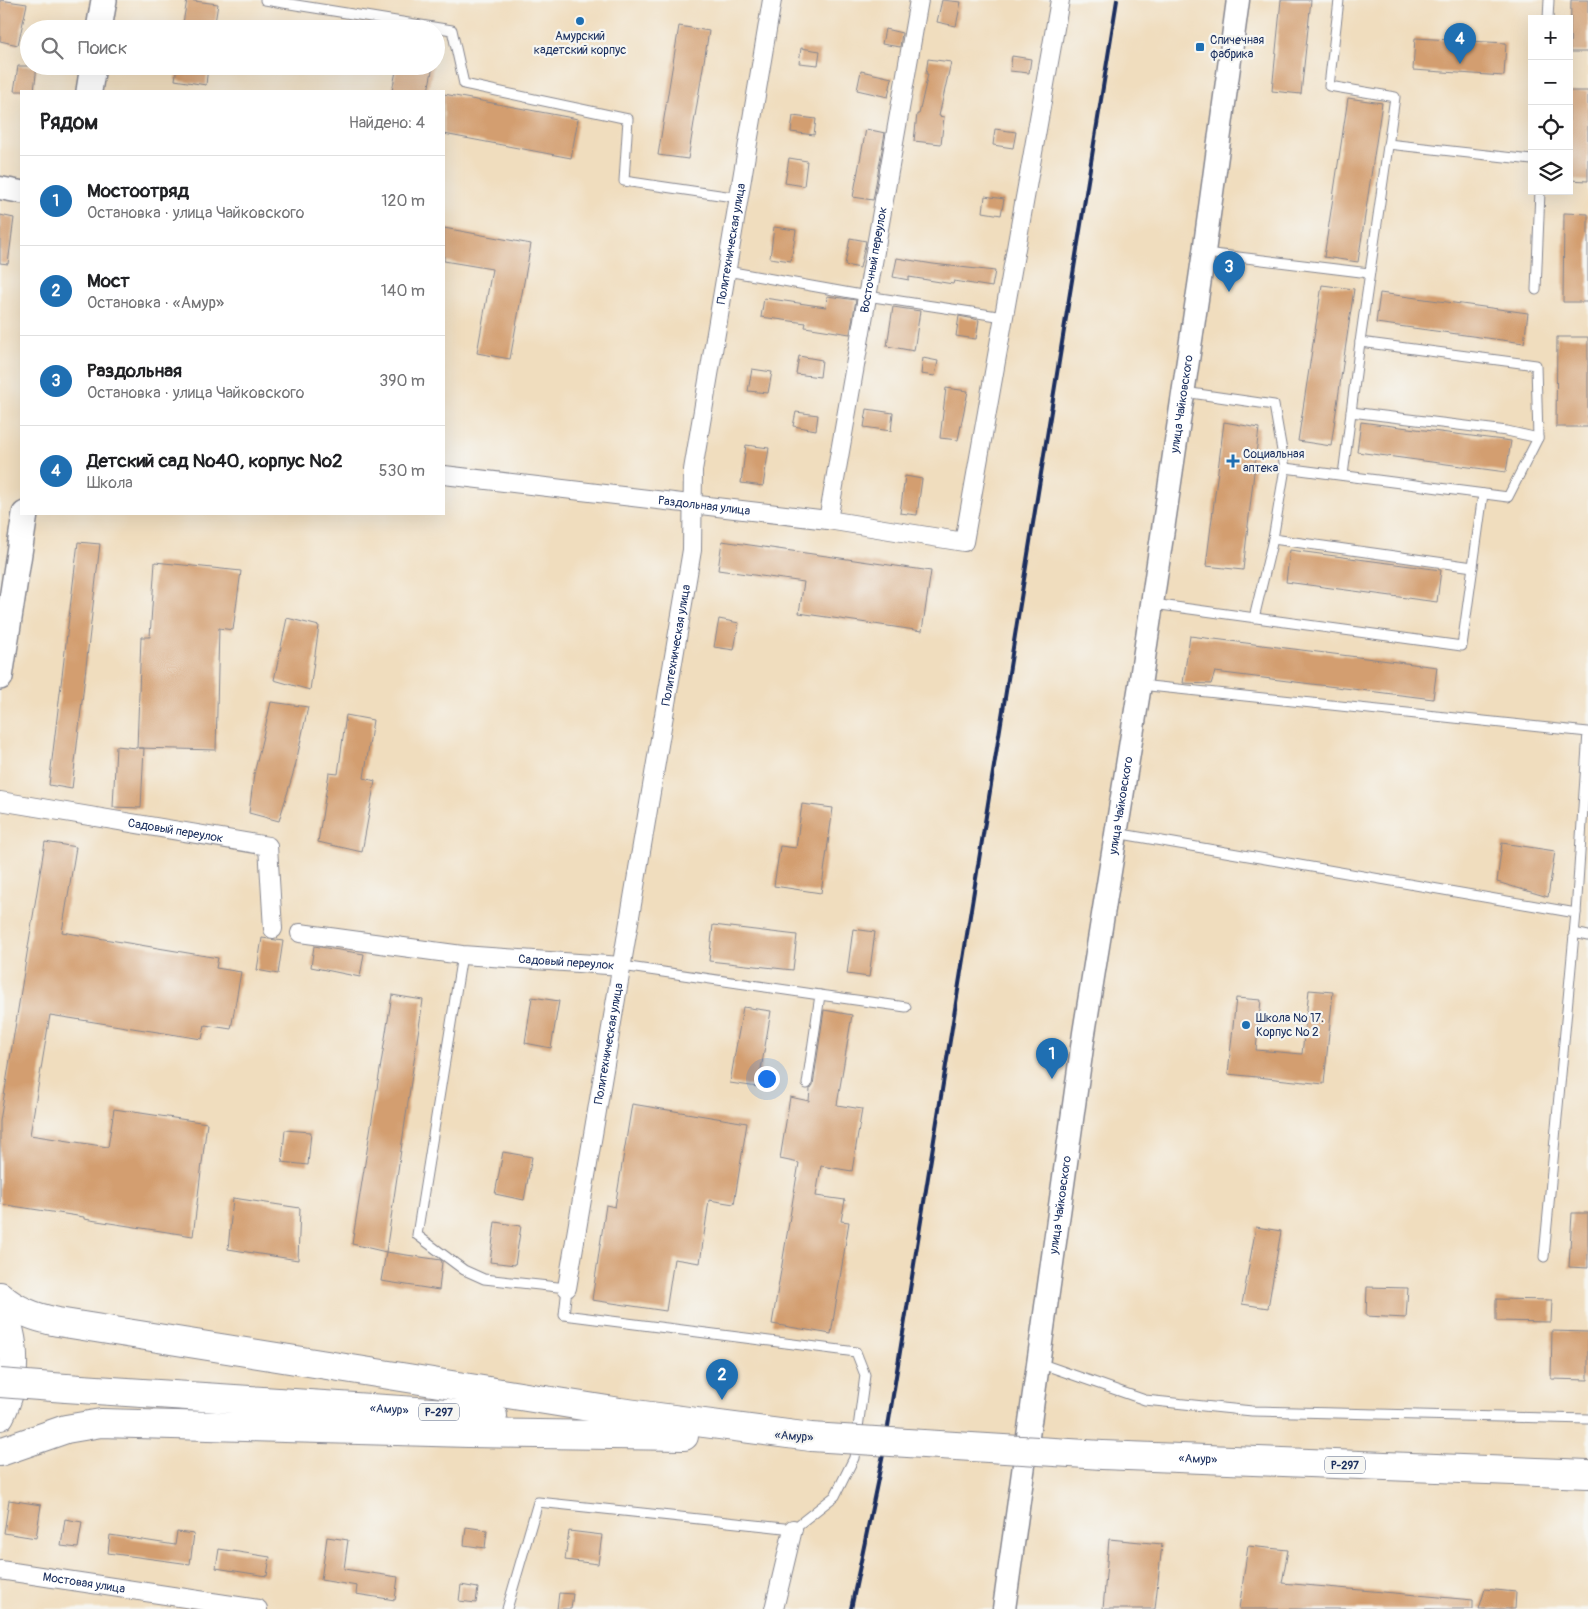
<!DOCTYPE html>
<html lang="ru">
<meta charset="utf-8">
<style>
:root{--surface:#fff;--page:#f6f6f6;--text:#202124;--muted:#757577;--line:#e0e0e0;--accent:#1f6fb2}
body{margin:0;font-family:Pangolin,sans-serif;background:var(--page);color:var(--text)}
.controls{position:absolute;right:15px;top:15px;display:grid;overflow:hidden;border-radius:0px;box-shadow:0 5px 20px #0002}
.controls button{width:45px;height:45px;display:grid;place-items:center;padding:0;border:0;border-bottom:1px solid var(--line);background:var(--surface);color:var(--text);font:25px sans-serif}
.you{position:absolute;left:766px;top:1078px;width:18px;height:18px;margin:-12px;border:4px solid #fff;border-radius:50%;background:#1a73e8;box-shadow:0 0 0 8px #1a73e833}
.badge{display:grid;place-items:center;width:32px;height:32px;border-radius:50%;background:var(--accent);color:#fff;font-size:16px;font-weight:700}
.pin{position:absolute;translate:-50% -41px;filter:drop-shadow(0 1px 2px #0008)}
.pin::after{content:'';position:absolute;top:26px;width:18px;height:15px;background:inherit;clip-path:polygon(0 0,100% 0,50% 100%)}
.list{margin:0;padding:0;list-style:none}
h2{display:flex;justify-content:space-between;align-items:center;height:65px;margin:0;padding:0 20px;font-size:21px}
h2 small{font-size:16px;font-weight:400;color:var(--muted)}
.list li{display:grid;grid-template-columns:32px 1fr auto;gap:15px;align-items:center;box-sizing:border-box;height:90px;padding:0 20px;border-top:1px solid var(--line)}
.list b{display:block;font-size:19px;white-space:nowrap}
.list p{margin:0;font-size:16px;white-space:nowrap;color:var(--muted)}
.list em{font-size:16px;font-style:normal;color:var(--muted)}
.icon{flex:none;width:28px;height:28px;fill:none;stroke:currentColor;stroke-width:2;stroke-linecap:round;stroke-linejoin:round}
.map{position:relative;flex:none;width:1588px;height:1609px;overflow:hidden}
.search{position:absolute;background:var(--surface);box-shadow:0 5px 20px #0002;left:20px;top:20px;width:425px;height:55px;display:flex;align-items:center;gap:12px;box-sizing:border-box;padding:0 18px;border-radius:28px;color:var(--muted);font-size:19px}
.panel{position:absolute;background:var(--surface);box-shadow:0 5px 20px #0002;left:20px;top:90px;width:425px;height:425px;border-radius:0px}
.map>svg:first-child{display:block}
</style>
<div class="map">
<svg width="1588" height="1609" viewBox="0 0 1588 1609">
<rect width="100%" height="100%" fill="#f6f6f2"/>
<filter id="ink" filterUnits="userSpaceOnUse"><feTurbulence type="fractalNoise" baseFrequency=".02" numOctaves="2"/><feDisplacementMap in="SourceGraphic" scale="10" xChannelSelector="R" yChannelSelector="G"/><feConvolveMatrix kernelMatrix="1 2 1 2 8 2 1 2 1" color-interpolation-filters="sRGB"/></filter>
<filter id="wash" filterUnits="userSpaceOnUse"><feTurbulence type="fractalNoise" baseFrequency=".0096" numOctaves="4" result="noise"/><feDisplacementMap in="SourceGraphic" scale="20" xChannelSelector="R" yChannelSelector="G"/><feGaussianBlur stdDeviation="1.12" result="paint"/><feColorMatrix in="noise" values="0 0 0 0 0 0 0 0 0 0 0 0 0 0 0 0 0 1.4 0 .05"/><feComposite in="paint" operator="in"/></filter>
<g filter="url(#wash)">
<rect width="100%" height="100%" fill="#f0ddbe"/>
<g id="blocks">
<g fill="#d39e6f">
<path d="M0,0L27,4L18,45L0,41Z"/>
<path d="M187,0L218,4L214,29H182Z"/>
<path d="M942,0L961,2L956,26L937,22Z"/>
<path d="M1281,0H1311L1301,94L1272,91Z"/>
<path d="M1571,0H1588V52H1570Z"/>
<path d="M679,26L709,31L688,159L658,155Z"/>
<path d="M885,29L902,33L900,47L882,44Z"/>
<path d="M1415,38L1506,43L1504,76L1413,70Z"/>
<path d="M801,48L820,51L818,65L799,63Z"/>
<path d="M1012,56L1031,59L1029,73L1010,71Z"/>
<path d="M928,59L951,62L939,116L944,117L941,144L914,141L917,114H919L928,74H926Z"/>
<path d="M18,66H37L34,91H14Z"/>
<path d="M177,66H208L206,85L175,80Z"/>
<path d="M397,66H433L428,91H392Z"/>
<path d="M861,71L892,78L888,97L857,90Z"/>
<path d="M1569,91H1588V181L1569,180Z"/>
<path d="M444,94L578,119L571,158L444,134Z"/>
<path d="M1348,98L1382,103L1358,262L1324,257Z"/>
<path d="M793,116L816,119L814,135L791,132Z"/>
<path d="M866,129L885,133L873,200L853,197Z"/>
<path d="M995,129L1016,132L1013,148L993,145Z"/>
<path d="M789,158L807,161L804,186L785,183Z"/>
<path d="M985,196L1004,199L1001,215L983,212Z"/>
<path d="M1564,213L1588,214V302H1563Z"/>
<path d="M0,215L14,218L8,264L0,263Z"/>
<path d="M774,227L796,230L791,261L770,258Z"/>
<path d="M444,228L531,244L510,359L477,353L492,269L444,261Z"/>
<path d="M850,238L866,241L860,268L845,265Z"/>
<path d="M897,258L933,264L995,271L992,287L954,281L953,284L909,277V280L893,277Z"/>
<path d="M1322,285L1354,289L1331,446L1298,441Z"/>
<path d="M1380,293L1528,313L1524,343L1376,323Z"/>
<path d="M827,296L856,300L850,334L805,327L806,323L761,317L764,298L826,307Z"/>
<path d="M893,307L920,311L914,351L887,346Z"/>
<path d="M959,316L979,320L976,339L956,336Z"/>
<path d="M1557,337H1588V427H1556Z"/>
<path d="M799,356L822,360L820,377L796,374Z"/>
<path d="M923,358L938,361L935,376L921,374Z"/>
<path d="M752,369L772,372L768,393L748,391Z"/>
<path d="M946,388L968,391L958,440L940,438Z"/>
<path d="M867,409L893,413L891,431L864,427Z"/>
<path d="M796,412L818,415L816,430L793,426Z"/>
<path d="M1224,422L1259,428L1243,570L1206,566Z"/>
<path d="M1361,422L1511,441L1506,472L1357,452Z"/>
<path d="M746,445L769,448L763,486L741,483Z"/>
<path d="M905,476L922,479L917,515L900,513Z"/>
<path d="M722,541L931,571L922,631L799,613L804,582L718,570Z"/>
<path d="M78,542L100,544L72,789L49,785Z"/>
<path d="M1290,550L1441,570L1437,602L1286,582Z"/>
<path d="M155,562L241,571L233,630L219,628L216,750L138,748H144L141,808L113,807L116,746L137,748L141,637H150Z"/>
<path d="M287,618L319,626L310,690L274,680Z"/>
<path d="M719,619L739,623L734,650L714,647Z"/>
<path d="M1190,636L1437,667L1433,699L1215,672L1211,684L1183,683Z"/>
<path d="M271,702L308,707L295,767L279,821L249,813L254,774Z"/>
<path d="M346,715L373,720L364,778L375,781L362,852L318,842L329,773L338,774Z"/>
<path d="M802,804L833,808L821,893L774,886L780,846L796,848Z"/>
<path d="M45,842L76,847L62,932L218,958L216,968L241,972L231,1029L205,1025L202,1039L50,1015L30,1135L108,1147L114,1109L207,1123L193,1236L84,1219V1217L0,1204V1121Z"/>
<path d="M1502,843L1555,851L1548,897L1497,882Z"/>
<path d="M713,925L797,935L793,970L709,961Z"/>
<path d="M853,929L875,932L869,977L847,974Z"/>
<path d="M262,938L283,941L278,974L257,970Z"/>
<path d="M314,946L364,954L360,977L311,967Z"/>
<path d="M1309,990L1333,992L1324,1084L1228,1074L1236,998L1261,1000L1256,1050L1302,1054Z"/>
<path d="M392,995L423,1000L386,1252L352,1244Z"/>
<path d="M532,997L559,1001L551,1048L525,1043Z"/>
<path d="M743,1007L771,1011L758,1087L730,1083Z"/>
<path d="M824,1010L852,1015L837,1105L862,1109L852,1171L821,1166L816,1196L845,1200L841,1221L849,1222L831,1334L772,1324L799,1163L780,1159L790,1097L809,1101L810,1089L813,1085Z"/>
<path d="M632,1104L747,1123L734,1204L709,1200L700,1263L674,1259L666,1311L592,1300L606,1205L615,1207Z"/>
<path d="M285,1130L311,1132L308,1165L282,1162Z"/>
<path d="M503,1152L532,1157L524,1200L495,1194Z"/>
<path d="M233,1198L300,1208L298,1260L228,1249Z"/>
<path d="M1572,1213H1588V1268L1569,1267Z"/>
<path d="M495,1222L521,1226L515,1265L490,1262Z"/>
<path d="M1256,1227L1281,1231L1268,1308L1242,1304Z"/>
<path d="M386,1252L441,1260L442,1262L439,1290L381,1281Z"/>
<path d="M1367,1287L1408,1288L1406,1318L1366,1316Z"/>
<path d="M1496,1299L1552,1300L1551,1322L1496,1321Z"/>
<path d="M1552,1331L1588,1332V1380L1551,1379Z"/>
<path d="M9,1500L41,1505L36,1538L4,1533Z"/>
<path d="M65,1519L82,1522L78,1548L61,1546Z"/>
<path d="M466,1527L487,1530L485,1548L464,1545Z"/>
<path d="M569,1531L602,1535L598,1564L565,1560Z"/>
<path d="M177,1532L194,1534L190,1564L108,1553L110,1535L175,1545Z"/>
<path d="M327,1537L348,1540L344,1569L398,1577L395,1600L356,1594L357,1586L321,1580Z"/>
<path d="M1109,1539L1162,1544L1155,1609H1103Z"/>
<path d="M1248,1546L1288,1550L1282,1583L1473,1600V1609H1239Z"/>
<path d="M219,1549L270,1557L267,1576L216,1568Z"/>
<path d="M461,1585L478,1588L476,1603L459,1601Z"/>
<path d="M1485,1589L1516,1592L1515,1609H1479Z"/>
<path d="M559,1593L573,1594L571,1609H557Z"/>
</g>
</g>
</g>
<g filter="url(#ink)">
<use href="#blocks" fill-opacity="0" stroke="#86868e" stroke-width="1"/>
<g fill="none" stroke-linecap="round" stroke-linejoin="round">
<defs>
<g id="service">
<path d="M265,0L452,30L464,84L628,119L624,181L740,198"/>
<path d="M1339,0L1329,86L1395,97L1360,342L1536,365L1538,438"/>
<path d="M1548,19L1549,0"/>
<path d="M1388,144L1532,160"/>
<path d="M1205,253L1369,273"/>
<path d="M727,271L867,296L1004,317"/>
<path d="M1536,290L1540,191"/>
<path d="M1184,392L1274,405L1285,468L1273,539L1254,618"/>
<path d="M1285,468L1508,497L1538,438L1507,431L1351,412"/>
<path d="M1343,475L1360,342"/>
<path d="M1273,539L1473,567"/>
<path d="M1153,604L1462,646L1483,494"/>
<path d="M1140,685L1588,732L1576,913"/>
<path d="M1116,833L1576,913L1544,1257"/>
<path d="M1574,933L1588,936"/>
<path d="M462,955L417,1235L464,1270L484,1279L567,1288L564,1315L856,1352L865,1375L854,1458L835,1496L793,1529L538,1502L507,1609"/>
<path d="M622,966L820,995L807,1084"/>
<path d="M820,995L906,1007"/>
<path d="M1039,1363L1145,1400L1252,1411L1588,1419"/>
</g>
<g id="minor">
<path id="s1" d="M444,475L828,520L964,542L1060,0"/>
<path id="s2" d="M828,520L919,0"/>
<path id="s3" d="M0,801L268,846L273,929"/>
<path id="s4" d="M300,933L462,955L622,966"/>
<path id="s5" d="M567,1288L692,550L693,470L772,0"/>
<path id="s6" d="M0,1570L258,1609"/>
<path d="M774,1609L793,1529"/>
</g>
<g id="tertiary">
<path d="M0,188L21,192"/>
<path id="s7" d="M1004,1609L1084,1033L1140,685L1204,252L1238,0"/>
</g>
<g id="secondary">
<path d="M99,29L104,0"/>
<path d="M89,91L93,66"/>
<path d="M0,677L25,514"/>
</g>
<path id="primary" d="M0,1307C18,1339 17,1384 0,1416"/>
<g id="trunk">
<path d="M0,1296C16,1311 37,1318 58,1322L620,1412L811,1437"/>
<path id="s8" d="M66,1388L493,1416"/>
<path d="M0,1452L66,1429L101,1423L469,1433L684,1436"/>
<path id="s9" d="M1102,1455L1588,1474"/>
</g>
</defs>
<use href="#service" stroke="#86868e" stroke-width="11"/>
<use href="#minor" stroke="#86868e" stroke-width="20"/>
<use href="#tertiary" stroke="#86868e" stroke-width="25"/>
<use href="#secondary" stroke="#86868e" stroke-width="28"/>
<use href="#primary" stroke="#86868e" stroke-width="30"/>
<use href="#trunk" stroke="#86868e" stroke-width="30"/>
<use href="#service" stroke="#fff" stroke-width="9"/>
<use href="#minor" stroke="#fff" stroke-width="18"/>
<use href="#tertiary" stroke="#fff" stroke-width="22"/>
<use href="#secondary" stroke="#fff" stroke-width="25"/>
<use href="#primary" stroke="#fff" stroke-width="28"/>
<use href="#trunk" stroke="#fff" stroke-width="28"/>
<path stroke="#1b2f5e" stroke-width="4" d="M851,1609L885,1445L1117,0"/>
<defs>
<g id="trunk-bridge">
<path d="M0,1383L66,1388"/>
<path d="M811,1437L1102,1455"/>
</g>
</defs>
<use href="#trunk-bridge" stroke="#86868e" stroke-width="30" stroke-linecap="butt"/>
<use href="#trunk-bridge" stroke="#fff" stroke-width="28"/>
</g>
</g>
<g fill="#1f6fb2" stroke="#f6f6f2" stroke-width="2">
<circle cx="580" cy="21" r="5"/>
<rect x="1195" y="42" width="10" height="10" rx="2.5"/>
<path d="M1230.5 453.5h5v5h5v5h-5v5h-5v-5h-5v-5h5z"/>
<circle cx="1246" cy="1025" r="5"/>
</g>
<g text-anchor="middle" stroke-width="4.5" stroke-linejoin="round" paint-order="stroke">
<g fill="#f6f6f2" stroke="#5d6b8a" stroke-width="1">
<rect x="419" y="1403.5" width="40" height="17" rx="4"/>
<rect x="1325" y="1456.5" width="40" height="17" rx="4"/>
</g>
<g font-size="11" font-weight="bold" fill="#1b2f5e">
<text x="439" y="1416">Р-297</text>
<text x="1345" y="1469">Р-297</text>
</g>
<g font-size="12" fill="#1b2f5e" stroke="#f6f6f2" text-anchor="start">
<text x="580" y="40" text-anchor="middle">Амурский<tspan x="580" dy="14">кадетский корпус</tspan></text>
<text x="1210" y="44">Спичечная<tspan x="1210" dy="14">фабрика</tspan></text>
<text x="1243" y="458">Социальная<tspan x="1243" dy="14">аптека</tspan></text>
<text x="1256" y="1022">Школа № 17.<tspan x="1256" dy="14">Корпус № 2</tspan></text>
</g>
<g font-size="12" fill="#1b2f5e" stroke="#f6f6f2">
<text dy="4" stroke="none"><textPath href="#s5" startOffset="1058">Политехническая улица</textPath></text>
<text dy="4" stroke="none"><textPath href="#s2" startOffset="264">Восточный переулок</textPath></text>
<text dy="4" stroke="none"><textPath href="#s7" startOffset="1218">улица Чайковского</textPath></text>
<text dy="4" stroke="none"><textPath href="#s1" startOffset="262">Раздольная улица</textPath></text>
<text dy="4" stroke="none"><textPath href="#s5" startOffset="652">Политехническая улица</textPath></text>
<text dy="4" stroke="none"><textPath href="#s7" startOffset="812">улица Чайковского</textPath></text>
<text dy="4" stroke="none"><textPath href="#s3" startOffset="178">Садовый переулок</textPath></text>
<text dy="4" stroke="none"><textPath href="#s4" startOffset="268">Садовый переулок</textPath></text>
<text dy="4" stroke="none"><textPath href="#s5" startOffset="248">Политехническая улица</textPath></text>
<text dy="4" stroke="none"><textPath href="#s7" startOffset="408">улица Чайковского</textPath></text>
<text dy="4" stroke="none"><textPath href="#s8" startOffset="324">«Амур»</textPath></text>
<text transform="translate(794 1436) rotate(4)" y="4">«Амур»</text>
<text dy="4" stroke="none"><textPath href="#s9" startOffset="96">«Амур»</textPath></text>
<text dy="4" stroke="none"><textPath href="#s6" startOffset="85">Мостовая улица</textPath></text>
</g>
</g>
</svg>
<div class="controls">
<button>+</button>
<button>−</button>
<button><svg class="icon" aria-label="locate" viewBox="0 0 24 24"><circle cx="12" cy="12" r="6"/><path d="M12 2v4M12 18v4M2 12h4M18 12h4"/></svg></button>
<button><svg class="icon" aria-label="layers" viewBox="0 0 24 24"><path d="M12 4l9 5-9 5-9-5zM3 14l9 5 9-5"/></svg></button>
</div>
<div class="you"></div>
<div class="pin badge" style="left:1052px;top:1079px">1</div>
<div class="pin badge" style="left:722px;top:1400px">2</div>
<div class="pin badge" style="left:1229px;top:292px">3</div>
<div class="pin badge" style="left:1460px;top:64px">4</div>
<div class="search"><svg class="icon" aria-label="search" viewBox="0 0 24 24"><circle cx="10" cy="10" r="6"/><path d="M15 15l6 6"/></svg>Поиск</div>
<section class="panel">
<h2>Рядом<small>Найдено: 4</small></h2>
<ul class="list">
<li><span class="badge">1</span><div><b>Мостоотряд</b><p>Остановка · улица Чайковского</p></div><em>120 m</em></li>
<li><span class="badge">2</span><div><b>Мост</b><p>Остановка · «Амур»</p></div><em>140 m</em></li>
<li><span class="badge">3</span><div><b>Раздольная</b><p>Остановка · улица Чайковского</p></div><em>390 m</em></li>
<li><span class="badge">4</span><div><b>Детский сад №40, корпус №2</b><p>Школа</p></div><em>530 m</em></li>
</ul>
</section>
</div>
